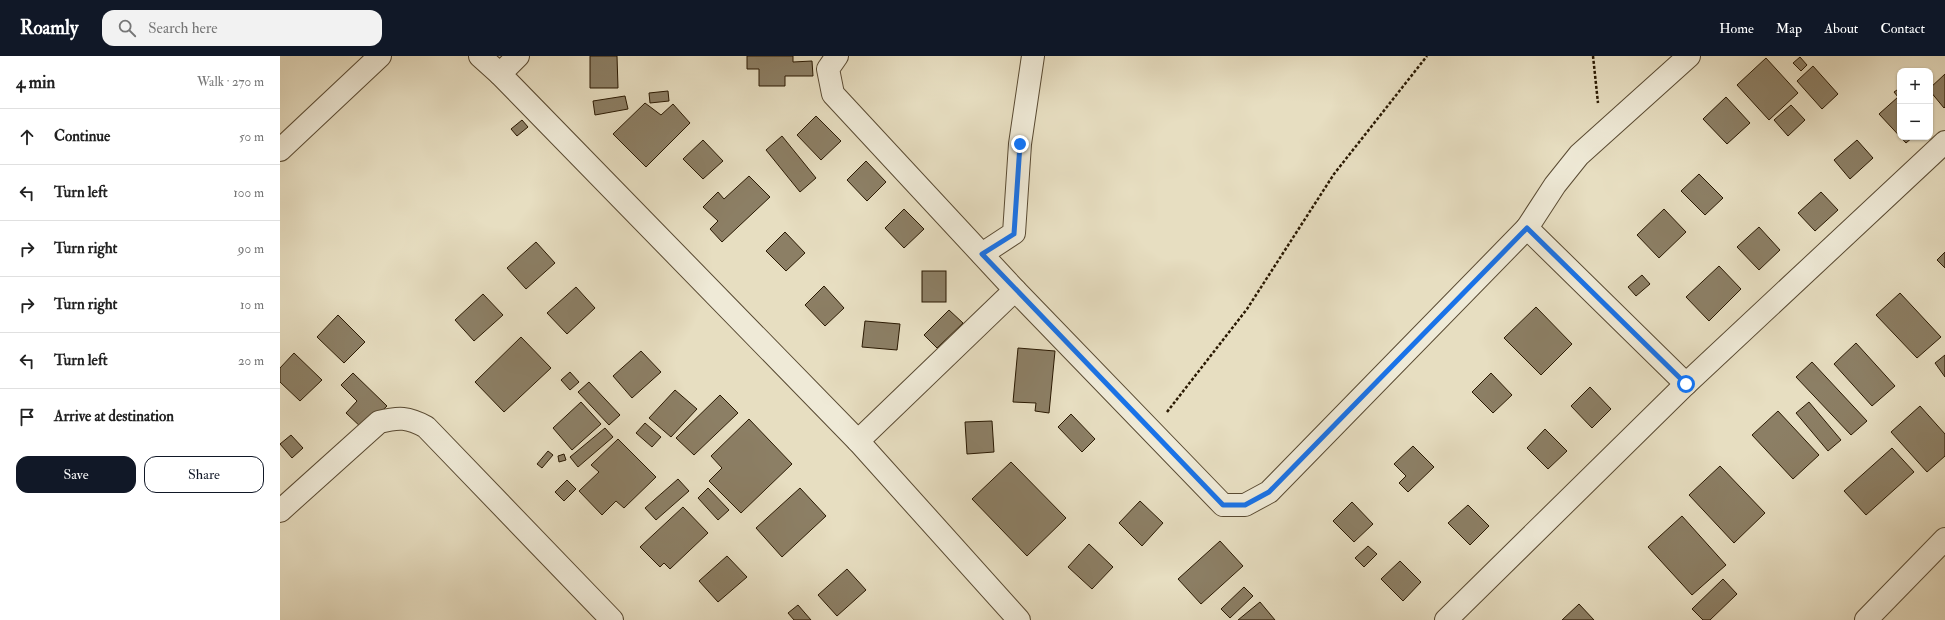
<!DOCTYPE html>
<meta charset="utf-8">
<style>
:root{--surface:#fff;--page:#f2f2f2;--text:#222;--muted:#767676;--line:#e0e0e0;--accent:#111827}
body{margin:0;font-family:"IM FELL Double Pica",serif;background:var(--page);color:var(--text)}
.controls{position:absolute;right:12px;top:12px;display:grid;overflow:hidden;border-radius:8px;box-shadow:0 1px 3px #0004}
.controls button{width:36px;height:36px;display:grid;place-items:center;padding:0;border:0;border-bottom:1px solid var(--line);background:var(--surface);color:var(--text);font:20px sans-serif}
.stop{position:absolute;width:12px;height:12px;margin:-9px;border:3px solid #1a73e8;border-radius:50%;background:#fff}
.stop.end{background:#1a73e8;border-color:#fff;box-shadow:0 1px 4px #0008}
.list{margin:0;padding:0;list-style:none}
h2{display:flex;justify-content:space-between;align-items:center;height:52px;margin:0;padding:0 16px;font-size:17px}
h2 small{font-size:13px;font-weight:400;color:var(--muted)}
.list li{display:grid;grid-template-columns:26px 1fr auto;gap:12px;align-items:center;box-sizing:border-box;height:56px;padding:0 16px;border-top:1px solid var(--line)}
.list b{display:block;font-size:15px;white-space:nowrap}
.list em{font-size:13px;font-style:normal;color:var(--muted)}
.actions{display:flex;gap:8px;padding:12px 16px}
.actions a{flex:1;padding:9px 0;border:1px solid var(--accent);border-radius:12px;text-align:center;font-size:14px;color:var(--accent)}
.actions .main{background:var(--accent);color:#fff}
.icon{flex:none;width:22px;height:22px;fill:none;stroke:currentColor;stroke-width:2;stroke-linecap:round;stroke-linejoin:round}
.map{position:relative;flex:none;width:1665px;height:564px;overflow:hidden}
header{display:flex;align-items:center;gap:24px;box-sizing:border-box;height:56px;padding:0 20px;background:var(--accent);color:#fff}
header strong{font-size:19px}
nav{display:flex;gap:22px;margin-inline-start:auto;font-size:14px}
.search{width:280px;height:36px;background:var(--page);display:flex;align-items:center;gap:10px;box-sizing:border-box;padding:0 14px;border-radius:12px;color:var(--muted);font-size:15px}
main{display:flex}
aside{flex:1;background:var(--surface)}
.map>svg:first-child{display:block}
</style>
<header>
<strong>Roamly</strong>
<div class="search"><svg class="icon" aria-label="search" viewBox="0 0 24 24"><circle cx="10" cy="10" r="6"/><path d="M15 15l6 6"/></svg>Search here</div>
<nav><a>Home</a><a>Map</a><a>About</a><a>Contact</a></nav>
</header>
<main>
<aside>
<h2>4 min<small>Walk · 270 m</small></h2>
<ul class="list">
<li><svg class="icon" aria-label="ahead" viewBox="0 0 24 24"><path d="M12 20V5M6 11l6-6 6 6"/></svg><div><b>Continue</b></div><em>50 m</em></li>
<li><svg class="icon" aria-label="left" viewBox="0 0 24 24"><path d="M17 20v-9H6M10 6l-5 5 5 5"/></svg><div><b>Turn left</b></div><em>100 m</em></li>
<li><svg class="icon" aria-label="right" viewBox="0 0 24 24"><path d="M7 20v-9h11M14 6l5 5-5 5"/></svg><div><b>Turn right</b></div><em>90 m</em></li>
<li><svg class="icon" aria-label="right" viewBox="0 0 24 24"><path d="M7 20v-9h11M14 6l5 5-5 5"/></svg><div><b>Turn right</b></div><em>10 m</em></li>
<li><svg class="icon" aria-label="left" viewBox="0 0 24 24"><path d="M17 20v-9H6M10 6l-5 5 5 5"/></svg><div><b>Turn left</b></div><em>20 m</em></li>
<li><svg class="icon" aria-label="arrive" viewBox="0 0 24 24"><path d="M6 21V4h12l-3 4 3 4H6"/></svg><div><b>Arrive at destination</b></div></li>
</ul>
<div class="actions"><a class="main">Save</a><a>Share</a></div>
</aside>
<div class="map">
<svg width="1665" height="564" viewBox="0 0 1665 564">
<rect width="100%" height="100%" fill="#e7dec1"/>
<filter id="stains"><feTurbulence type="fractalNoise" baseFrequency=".005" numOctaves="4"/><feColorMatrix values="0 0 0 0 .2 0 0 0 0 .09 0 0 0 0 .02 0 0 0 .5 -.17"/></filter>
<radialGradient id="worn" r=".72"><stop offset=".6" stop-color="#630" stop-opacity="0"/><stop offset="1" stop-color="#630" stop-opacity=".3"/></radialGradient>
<g fill="#8c7f65" stroke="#2a1902">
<path d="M310,0H337L338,32H310Z"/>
<path d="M467,0H513V6L532,5L533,20H505V30H479V13H467Z"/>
<path d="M1520,1L1527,9L1521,15L1513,7Z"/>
<path d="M1486,2L1518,37L1489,64L1457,29Z"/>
<path d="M1533,10L1558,38L1542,53L1517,25Z"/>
<path d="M1665,18V51L1664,52L1650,35V32Z"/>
<path d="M1620,32V81H1633L1626,87L1599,58L1618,41L1614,36Z"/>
<path d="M388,35L389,45L370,47L369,37Z"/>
<path d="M345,40L348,53L315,59L313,45Z"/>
<path d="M1446,41L1470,67L1447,88L1423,63Z"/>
<path d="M365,47L381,59L393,48L410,67L366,111L333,78Z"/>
<path d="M1511,49L1525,64L1508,80L1494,64Z"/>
<path d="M536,60L561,85L541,104L517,79Z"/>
<path d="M242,64L248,71L237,80L231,73Z"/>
<path d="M502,80L536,122L520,136L486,94Z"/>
<path d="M423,84L443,105L423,123L403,103Z"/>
<path d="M1577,84L1593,102L1570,123L1554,104Z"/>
<path d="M586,105L606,126L587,145L567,124Z"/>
<path d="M1419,118L1443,142L1425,159L1401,135Z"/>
<path d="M469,120L490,141L442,186L430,173L438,165L423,151L438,136L444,143Z"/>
<path d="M1541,136L1558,154L1535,175L1518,157Z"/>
<path d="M624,153L644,173L624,192L605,172Z"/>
<path d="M1384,153L1406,176L1379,202L1357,179Z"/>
<path d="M1479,171L1500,194L1479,214L1457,191Z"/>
<path d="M505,176L525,197L506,215L486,195Z"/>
<path d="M256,186L275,207L246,233L227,212Z"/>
<path d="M1665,196V212L1657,204Z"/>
<path d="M1439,210L1461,233L1429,265L1406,241Z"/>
<rect x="642" y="215" width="24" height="31"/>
<path d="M1362,219L1370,228L1356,240L1348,231Z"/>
<path d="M544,230L564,252L545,270L525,249Z"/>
<path d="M296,231L315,252L287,278L267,257Z"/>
<path d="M1620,237L1661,281L1637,302L1596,259Z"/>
<path d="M203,238L223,259L194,285L175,264Z"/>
<path d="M1256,251L1292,288L1261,319L1224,282Z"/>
<path d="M669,254L683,267L657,292L644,279Z"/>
<path d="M58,259L85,286L64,307L37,281Z"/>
<path d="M585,265L620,268L617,294L582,291Z"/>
<path d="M241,281L271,312L224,356L195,326Z"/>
<path d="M1576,287L1615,330L1592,350L1554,308Z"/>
<path d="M738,292L775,295L769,357L755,355L756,347L733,346Z"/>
<path d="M361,295L381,316L352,342L333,320Z"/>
<path d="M14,297L42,324L20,345L0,326V312Z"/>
<path d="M1665,299V321L1655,307Z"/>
<path d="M1532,306L1587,365L1571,379L1516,321Z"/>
<path d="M290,316L299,326L290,334L281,324Z"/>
<path d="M73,317L107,350L83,373L66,357L77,345L61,329Z"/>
<path d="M1211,317L1232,339L1213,357L1192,336Z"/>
<path d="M309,326L340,359L329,369L298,336Z"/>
<path d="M1310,331L1331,353L1312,372L1291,350Z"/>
<path d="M395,334L417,353L391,381L369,362Z"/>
<path d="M440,339L458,357L414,399L396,382Z"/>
<path d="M301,346L321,368L292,394L273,372Z"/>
<path d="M1529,346L1561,384L1548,395L1516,357Z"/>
<path d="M1640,350L1665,378V400L1647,416L1611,376Z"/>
<path d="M1498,355L1539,399L1513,423L1472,379Z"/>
<path d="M791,358L815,383L802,396L778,371Z"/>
<path d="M469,363L512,408L461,457L429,425L442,412L431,400Z"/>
<path d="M712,365L714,396L687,398L685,366Z"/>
<path d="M365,367L381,381L372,391L356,377Z"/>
<path d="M325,372L333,381L298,411L290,401Z"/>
<path d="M1265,373L1287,395L1268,413L1247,392Z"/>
<path d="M11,379L23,392L12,402L0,388Z"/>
<path d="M338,383L376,421L344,452L336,445L322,459L299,435L319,416L311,409Z"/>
<path d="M1133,390L1154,411L1128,436L1119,427L1126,420L1114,408Z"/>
<path d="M1612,392L1634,416L1586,459L1564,435Z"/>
<path d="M268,395L273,399L262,412L257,408Z"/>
<path d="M284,398L286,404L279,406L278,400Z"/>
<path d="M731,406L786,462L747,500L692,443Z"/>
<path d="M1440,410L1485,457L1454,487L1409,439Z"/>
<path d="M398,423L409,435L376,464L365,452Z"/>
<path d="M287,424L296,433L284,445L275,436Z"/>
<path d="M428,432L449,454L438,464L418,442Z"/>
<path d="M520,432L546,460L502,501L476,472Z"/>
<path d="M860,445L883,467L862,490L839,467Z"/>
<path d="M1072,446L1093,468L1074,486L1053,465Z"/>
<path d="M1188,449L1209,470L1190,489L1168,467Z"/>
<path d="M403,451L428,477L390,513L384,507L380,511L360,491Z"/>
<path d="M1402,460L1446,509L1412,539L1368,491Z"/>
<path d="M940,485L963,510L921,548L898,523Z"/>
<path d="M809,488L833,511L812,533L788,511Z"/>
<path d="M1088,490L1097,498L1084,511L1075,502Z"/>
<path d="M447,500L467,521L438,546L419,525Z"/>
<path d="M1120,505L1141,526L1123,545L1101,523Z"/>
<path d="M567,513L586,534L557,560L538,539Z"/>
<path d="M1443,523L1457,538L1430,564H1423L1412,553Z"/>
<path d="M964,531L973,540L950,562L941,553Z"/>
<path d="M980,546L995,564H958Z"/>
<path d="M1299,548L1314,564H1282Z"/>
<path d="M518,549L531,564H514L508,557Z"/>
</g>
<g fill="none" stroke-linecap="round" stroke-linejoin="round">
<defs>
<g id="minor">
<path d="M200,0L220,18"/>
<path d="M238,0L220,18L578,385L739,564"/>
<path d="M557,0L548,13L553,38L735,234L943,449H965L989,436L1247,172"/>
<path d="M0,94L100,0"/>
<path d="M702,198L734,177L740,88L753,0"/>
<path d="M1406,328L1247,172L1275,129L1299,99L1409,0"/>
<path d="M578,385L735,234"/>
<path d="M0,455L99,366C119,361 128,361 146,371L332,564"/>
<path d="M1166,564L1406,328L1665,86"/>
<path d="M1586,564L1665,483"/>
</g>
</defs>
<use href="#minor" stroke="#594a32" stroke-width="24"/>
<g stroke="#2a1902" stroke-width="2.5" stroke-dasharray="3 2" stroke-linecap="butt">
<path d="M1313,0L1318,47"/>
<path d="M887,356L967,253L1054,118L1147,0"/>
</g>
<use href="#minor" stroke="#efead7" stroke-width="22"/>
</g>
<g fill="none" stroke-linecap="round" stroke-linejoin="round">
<path stroke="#1a73e8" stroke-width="5" d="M740,88L734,178L702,198L943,449H965L989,436L1247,172L1406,328"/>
</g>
<rect width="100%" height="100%" filter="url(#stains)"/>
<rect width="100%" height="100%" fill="url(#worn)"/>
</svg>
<div class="controls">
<button>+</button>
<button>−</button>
</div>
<div class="stop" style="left:1406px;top:328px"></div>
<div class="stop end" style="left:740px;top:88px"></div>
</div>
</main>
